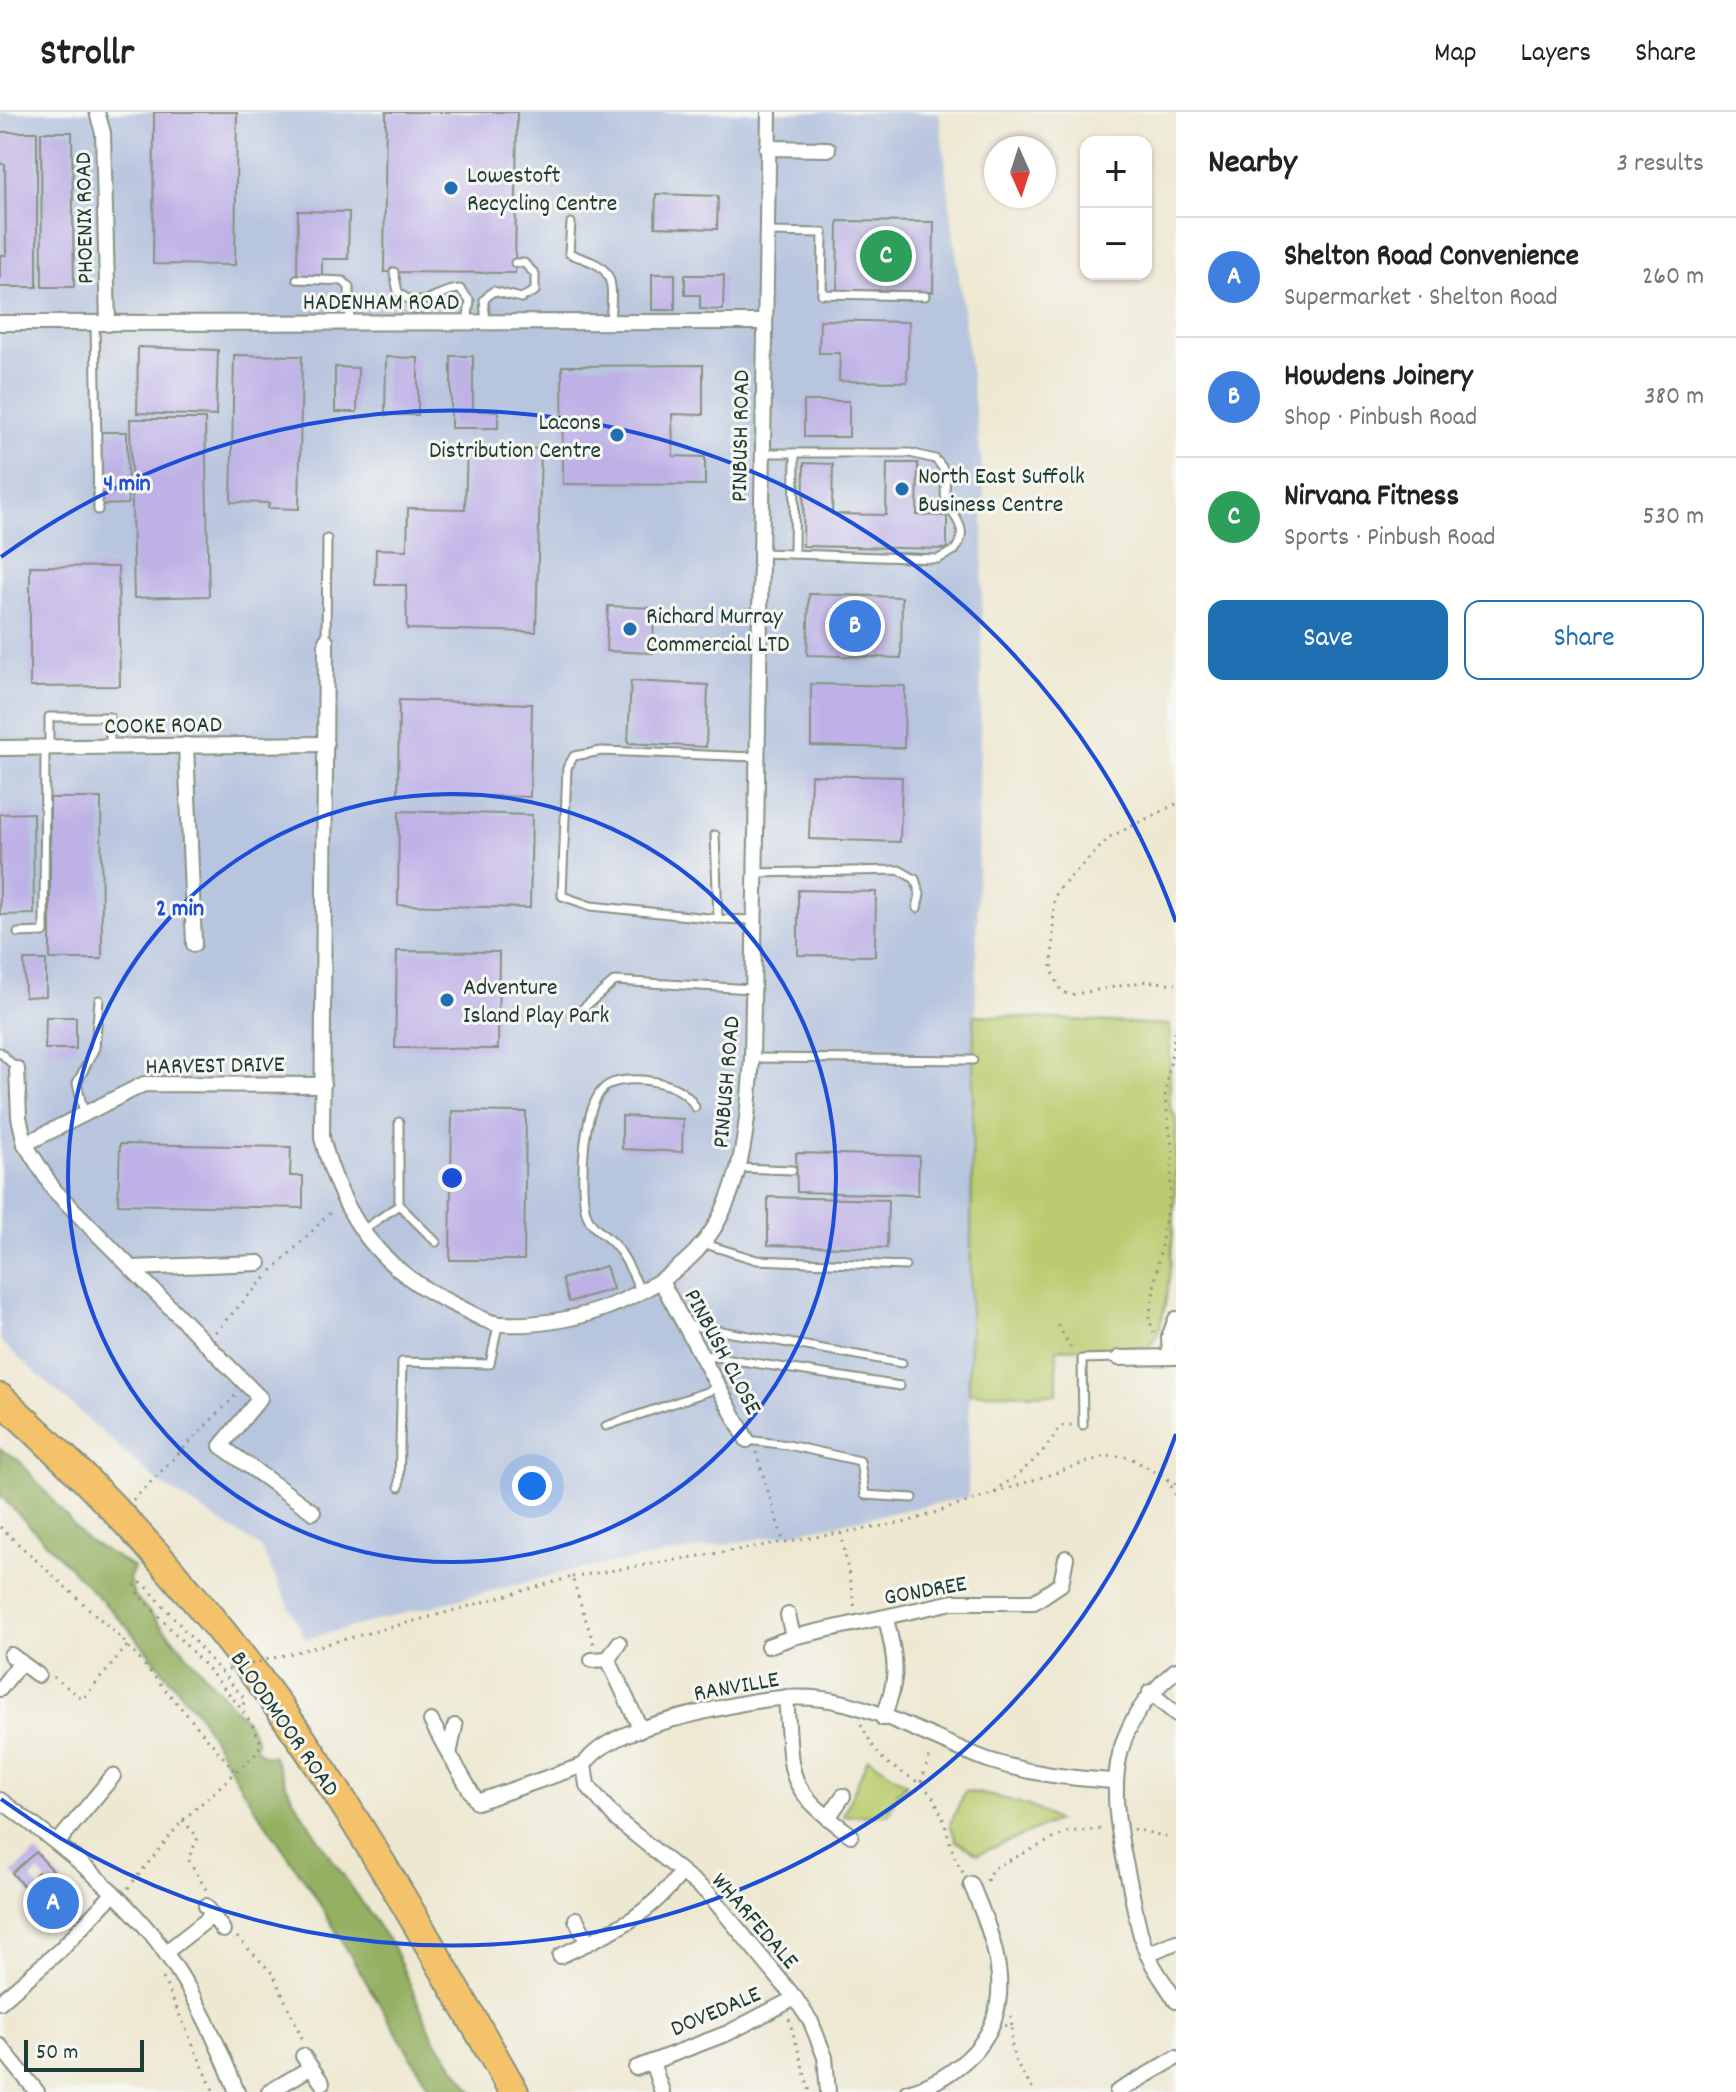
<!DOCTYPE html>
<meta charset="utf-8">
<style>
:root{--surface:#fff;--page:#f6f6f6;--text:#222;--muted:#767676;--line:#e0e0e0;--accent:#1f6fb2}
body{margin:0;font-family:Dekko,sans-serif;background:var(--page);color:var(--text)}
.controls{position:absolute;right:24px;top:24px;display:grid;overflow:hidden;border-radius:16px;box-shadow:0 2px 6px #0004}
.controls button{width:72px;height:72px;display:grid;place-items:center;padding:0;border:0;border-bottom:2px solid var(--line);background:var(--surface);color:var(--text);font:40px sans-serif}
.compass{position:absolute;left:984px;top:24px;width:72px;height:72px;border-radius:50%;background:var(--surface);box-shadow:0 2px 6px #0004;rotate:177deg}
.scale{position:absolute;left:24px;bottom:20px;width:120px;box-sizing:border-box;padding-left:8px;border:4px solid #1f3d34;border-top:0;font-size:22px;line-height:28px;white-space:nowrap;color:#1f3d34;-webkit-text-stroke:6px #f6f6f2;paint-order:stroke}
.you{position:absolute;left:532px;top:1374px;width:28px;height:28px;margin:-20px;border:6px solid #fff;border-radius:50%;background:#1a73e8;box-shadow:0 0 0 12px #1a73e833}
.badge{display:grid;place-items:center;width:52px;height:52px;border-radius:50%;background:var(--accent);color:#fff;font-size:26px;font-weight:700}
.pin{position:absolute;translate:-50% -50%;border:4px solid #fff;box-shadow:0 2px 8px #0006}
.list{margin:0;padding:0;list-style:none}
h2{display:flex;justify-content:space-between;align-items:center;height:104px;margin:0;padding:0 32px;font-size:34px}
h2 small{font-size:26px;font-weight:400;color:var(--muted)}
.list li{display:grid;grid-template-columns:52px 1fr auto;gap:24px;align-items:center;box-sizing:border-box;height:120px;padding:0 32px;border-top:2px solid var(--line)}
.list b{display:block;font-size:30px;white-space:nowrap}
.list p{margin:0;font-size:26px;white-space:nowrap;color:var(--muted)}
.list em{font-size:26px;font-style:normal;color:var(--muted)}
.actions{display:flex;gap:16px;padding:24px 32px}
.actions a{flex:1;padding:18px 0;border:2px solid var(--accent);border-radius:16px;text-align:center;font-size:28px;color:var(--accent)}
.actions .main{background:var(--accent);color:#fff}
.map{position:relative;flex:none;width:1176px;height:1980px;overflow:hidden}
header{display:flex;align-items:center;gap:48px;box-sizing:border-box;height:112px;padding:0 40px;background:var(--surface);border-bottom:2px solid var(--line)}
header strong{font-size:38px}
nav{display:flex;gap:44px;margin-inline-start:auto;font-size:28px}
main{display:flex}
aside{flex:1;background:var(--surface)}
.map>svg:first-child{display:block}
</style>
<header>
<strong>Strollr</strong>
<nav><a>Map</a><a>Layers</a><a>Share</a></nav>
</header>
<main>
<div class="map">
<svg width="1176" height="1980" viewBox="0 0 1176 1980">
<rect width="100%" height="100%" fill="#f6f6f2"/>
<filter id="ink" filterUnits="userSpaceOnUse"><feTurbulence type="fractalNoise" baseFrequency=".0125" numOctaves="2"/><feDisplacementMap in="SourceGraphic" scale="16" xChannelSelector="R" yChannelSelector="G"/><feConvolveMatrix kernelMatrix="1 2 1 2 8 2 1 2 1" color-interpolation-filters="sRGB"/></filter>
<filter id="wash" filterUnits="userSpaceOnUse"><feTurbulence type="fractalNoise" baseFrequency=".006" numOctaves="4" result="noise"/><feDisplacementMap in="SourceGraphic" scale="32" xChannelSelector="R" yChannelSelector="G"/><feGaussianBlur stdDeviation="1.8" result="paint"/><feColorMatrix in="noise" values="0 0 0 0 0 0 0 0 0 0 0 0 0 0 0 0 0 1.4 0 .05"/><feComposite in="paint" operator="in"/></filter>
<g filter="url(#wash)">
<rect width="100%" height="100%" fill="#eee8d1"/>
<path fill="#b8c5de" d="M0,0H939L984,371L968,1385L792,1421L569,1459L305,1527L261,1436L158,1370L0,1229Z"/>
<g fill="#bbcc6f" stroke="#6d8452" stroke-width="2">
<path d="M974,903L1170,913V994L1176,1006C1176,1052 1176,1209 1149,1235L1057,1237V1282L969,1281Z"/>
<path d="M868,1646L907,1672L897,1681L888,1703L843,1704Z"/>
<path d="M965,1679C999,1685 1028,1689 1057,1709L978,1742L956,1729L950,1712Z"/>
</g>
<path fill="#94b062" stroke="#5a764b" stroke-width="2" d="M0,1337L19,1348L84,1426L134,1456L129,1467L134,1483L249,1612L257,1629L255,1636L263,1643L273,1644L292,1685L319,1728L393,1835L434,1926L473,1980H432L312,1779L244,1680L199,1603L129,1517L0,1383Z"/>
<g id="blocks">
<g fill="#beb1e6" fill-rule="evenodd">
<path d="M154,0H237L235,153L153,152Z"/>
<path d="M386,0H517L515,161L384,160Z"/>
<path d="M0,20H37V175H0V143H6L5,52H0Z"/>
<path d="M41,20H72L74,175H42Z"/>
<path d="M656,82L718,84L717,117L655,115Z"/>
<path d="M298,99L349,100L348,147H322V163H297Z"/>
<path d="M838,109L934,110L933,180L837,178Z"/>
<rect x="652" y="162" width="23" height="36"/>
<path d="M685,163H724L723,198L700,197V183H685Z"/>
<path d="M820,208L909,210L907,270L839,269L840,241H819Z"/>
<path d="M138,235L218,238L216,304L137,301Z"/>
<path d="M234,243L302,244L299,397L268,396L269,391L231,390Z"/>
<path d="M451,244H473V299H498V316H451Z"/>
<path d="M386,245L418,246V303H385Z"/>
<path d="M703,253V303L672,302L673,344L705,345V373L563,372L562,254Z"/>
<path d="M335,255L358,256L357,300H335Z"/>
<rect x="804" y="289" width="45" height="36"/>
<path d="M130,307H205L209,484L134,486Z"/>
<path d="M101,320H127L128,392L102,393Z"/>
<path d="M467,335L541,337L536,520L407,517L406,473H375L376,437L407,438L408,396L465,397Z"/>
<path d="M804,351L833,352L832,402L886,403L887,351H918L917,403L947,404V437L803,434Z"/>
<path d="M30,454L118,455L120,574L30,575Z"/>
<path d="M809,482L902,485L901,546L807,543Z"/>
<path d="M608,494L654,496L653,541L606,539Z"/>
<path d="M631,569L708,573L706,635L628,631Z"/>
<path d="M811,572L905,574L904,636L811,634Z"/>
<path d="M399,588L532,592L530,685L398,682Z"/>
<path d="M811,663L902,665L900,730L809,727Z"/>
<path d="M50,686H101L102,847H50Z"/>
<path d="M399,699L532,703L530,796L398,793Z"/>
<path d="M33,701L34,802L0,803V702Z"/>
<path d="M798,778L876,780L875,844L798,843Z"/>
<path d="M397,839L499,840L498,937L395,936Z"/>
<path d="M24,848H46V884L25,885Z"/>
<path d="M46,905H76V937H45Z"/>
<path d="M452,999L526,1000L524,1148H450Z"/>
<path d="M622,1004L683,1007L682,1040L622,1037Z"/>
<path d="M120,1032L291,1035L290,1064H303V1096L118,1092Z"/>
<path d="M796,1041L919,1044L918,1083L797,1080Z"/>
<path d="M768,1085L888,1088L887,1136L768,1133Z"/>
<path d="M606,1154L613,1177L569,1190L562,1167Z"/>
<path d="M36,1740L76,1784L52,1806L12,1761ZM38,1760L53,1777L46,1784L31,1767Z"/>
</g>
</g>
</g>
<g filter="url(#ink)">
<use href="#blocks" fill-opacity="0" stroke="#869282" stroke-width="2"/>
<g fill="none" stroke-linecap="round" stroke-linejoin="round">
<defs>
<g id="lane">
<path d="M571,111L569,141C577,145 586,147 594,151C618,162 611,188 610,210"/>
<path d="M768,120L823,121L822,182L925,184"/>
<path d="M394,160L398,180C422,202 434,178 460,177L470,189L467,211"/>
<path d="M297,167L343,169L349,175L350,211"/>
<path d="M486,211L484,188L493,179L521,186L535,179V162L524,151H515"/>
<path d="M95,212L98,398"/>
<path d="M762,441L938,447L955,438C969,418 957,409 948,393C939,375 955,366 935,347L910,341H763"/>
<path d="M794,442L795,341"/>
<path d="M326,529L327,427"/>
<path d="M49,635V605H110V634"/>
<path d="M715,723L718,807L754,808"/>
<path d="M755,761L899,758L915,767L920,782L917,796"/>
<path d="M718,807L591,794L562,784L567,656L574,644L602,639L756,645"/>
<path d="M18,821L44,820L45,636"/>
<path d="M581,898L615,869L752,877"/>
<path d="M0,940L17,957"/>
<path d="M752,946L973,948"/>
<path d="M84,1001L77,971L95,936L99,888"/>
<path d="M738,1056L792,1058"/>
<path d="M399,1093L436,1130"/>
<path d="M363,1118L399,1093V1010"/>
<path d="M705,1132L757,1148L905,1154"/>
<path d="M641,1180C634,1166 628,1149 618,1137C606,1121 589,1118 585,1096C580,1070 582,988 608,973C621,966 642,967 656,970C672,973 687,979 695,995"/>
<path d="M687,1213L902,1251"/>
<path d="M704,1243L900,1274"/>
<path d="M1083,1313L1082,1247L1118,1246"/>
<path d="M606,1314L718,1276"/>
<path d="M747,1328L788,1333L860,1349L865,1383L913,1386"/>
<path d="M399,1375L402,1250L490,1252L498,1213"/>
</g>
<g id="street">
<path d="M97,0L103,21L108,212"/>
<path d="M767,36L828,37"/>
<path d="M0,211L763,210"/>
<path d="M326,529L322,1026C343,1107 380,1158 457,1194C470,1200 488,1212 501,1212C541,1214 584,1206 620,1190C657,1173 692,1152 714,1116C745,1063 748,1005 752,946L769,0"/>
<path d="M186,633L194,832"/>
<path d="M0,636L326,632"/>
<path d="M17,957L19,1005L25,1032L54,1078L260,1286L221,1334L313,1400"/>
<path d="M25,1032L144,972L323,973"/>
<path d="M131,1156L259,1151"/>
<path d="M662,1171L747,1328"/>
<path d="M1170,1244L1169,1225L1176,1207"/>
<path d="M1119,1246L1176,1245"/>
<path d="M788,1503L793,1525"/>
<path d="M768,1534L793,1525L953,1490H1034L1061,1472L1066,1446"/>
<path d="M11,1543L38,1563"/>
<path d="M608,1547L619,1531"/>
<path d="M592,1548L608,1547L641,1618"/>
<path d="M1176,1558C1104,1618 1109,1680 1128,1764C1134,1789 1137,1818 1147,1841C1154,1858 1167,1874 1176,1889"/>
<path d="M0,1577L21,1550"/>
<path d="M1150,1580L1176,1602"/>
<path d="M786,1585C793,1666 781,1672 851,1723"/>
<path d="M883,1606C900,1562 896,1551 886,1506"/>
<path d="M431,1609L449,1642"/>
<path d="M455,1614L449,1642L477,1690L584,1653C601,1627 644,1615 674,1607C724,1595 771,1581 823,1587C871,1592 941,1631 988,1648C1030,1662 1069,1666 1113,1669"/>
<path d="M584,1653L587,1673L617,1708L709,1782L795,1886L811,1910L825,1945L828,1980"/>
<path d="M0,1688C56,1729 128,1785 167,1843C197,1885 218,1932 237,1980"/>
<path d="M828,1706L843,1684"/>
<path d="M58,1730L113,1664"/>
<path d="M206,1794L223,1818"/>
<path d="M576,1807L588,1831"/>
<path d="M166,1840L212,1804"/>
<path d="M1147,1842L1176,1830"/>
<path d="M560,1844C611,1819 645,1808 681,1761"/>
<path d="M0,1890L61,1837L112,1783"/>
<path d="M0,1934L37,1980"/>
<path d="M303,1944L322,1971"/>
<path d="M636,1956L652,1950"/>
<path d="M269,1980L310,1956"/>
<path d="M662,1980L652,1950L728,1921L795,1886"/>
<path d="M907,1980C928,1975 949,1963 966,1948C1022,1898 996,1831 971,1772"/>
<path d="M1117,1980L1176,1946"/>
</g>
<path id="highway" d="M0,1286C123,1397 234,1523 325,1662C392,1765 453,1873 514,1980"/>
</defs>
<use href="#lane" stroke="#869282" stroke-width="11"/>
<use href="#street" stroke="#869282" stroke-width="18"/>
<use href="#highway" stroke="#869282" stroke-width="32"/>
<g stroke="#869282" stroke-width="3" stroke-dasharray="2 6" stroke-linecap="butt">
<path d="M1176,692L1110,725L1057,779L1054,790L1052,858L1061,879L1070,883L1147,869L1176,872"/>
<path d="M272,1159L332,1099"/>
<path d="M1058,1213L1073,1240"/>
<path d="M215,1220L266,1165"/>
<path d="M1154,1221L1149,1207L1170,1079L1173,1040L1165,986L1176,913"/>
<path d="M756,1340L783,1428"/>
<path d="M1167,1367L1176,1383"/>
<path d="M995,1381C1000,1372 1006,1372 1014,1366C1031,1352 1051,1333 1060,1314L1072,1313"/>
<path d="M133,1388L237,1282"/>
<path d="M0,1415L122,1527L236,1660"/>
<path d="M841,1421L855,1496"/>
<path d="M572,1465L907,1410L1106,1344L1129,1345L1176,1372"/>
<path d="M437,1503L572,1465L594,1533"/>
<path d="M53,1565L83,1587L128,1533"/>
<path d="M861,1612C868,1625 874,1639 885,1649C902,1663 921,1667 934,1687C948,1710 948,1739 964,1762"/>
<path d="M921,1670L931,1640"/>
<path d="M183,1708L198,1726L188,1747L207,1779"/>
<path d="M1133,1717L1168,1725"/>
<path d="M987,1769L992,1757L1067,1720L1103,1717"/>
<path d="M128,1776L183,1708L254,1644L261,1633C257,1603 164,1511 138,1482L135,1473L140,1470L146,1474L244,1586L243,1597"/>
<path d="M237,1825L273,1862L303,1928"/>
<path d="M163,1866L214,1980"/>
<path d="M1011,1904L1012,1916"/>
<path d="M789,1907L810,1980"/>
<path d="M1005,1913L1012,1916C1010,1951 1018,1952 1034,1980"/>
</g>
<use href="#lane" stroke="#fff" stroke-width="7"/>
<use href="#street" stroke="#fff" stroke-width="14"/>
<use href="#highway" stroke="#f4c26a" stroke-width="28"/>
<path stroke="#869282" stroke-width="3" stroke-dasharray="2 6" stroke-linecap="butt" d="M220,1560L437,1503"/>
</g>
</g>
<g fill="none" stroke="#1d4ed8" stroke-width="4">
<circle cx="452" cy="1066" r="384"/>
<path d="M1176 1322A768 768 0 0 1 1 1687M1 445A768 768 0 0 1 1176 810"/>
</g>
<g fill="#1f6fb2" stroke="#f6f6f2" stroke-width="3">
<circle cx="451" cy="76" r="8"/>
<circle cx="617" cy="323" r="8"/>
<circle cx="902" cy="377" r="8"/>
<circle cx="630" cy="517" r="8"/>
<circle cx="447" cy="888" r="8"/>
</g>
<g text-anchor="middle" stroke-width="6" stroke-linejoin="round" paint-order="stroke">
<g font-size="24" fill="#1f3d34" stroke="#f6f6f2" text-anchor="start">
<text x="467" y="70">Lowestoft<tspan x="467" dy="28">Recycling Centre</tspan></text>
<text x="601" y="317" text-anchor="end">Lacons<tspan x="601" dy="28">Distribution Centre</tspan></text>
<text x="918" y="371">North East Suffolk<tspan x="918" dy="28">Business Centre</tspan></text>
<text x="646" y="511">Richard Murray<tspan x="646" dy="28">Commercial LTD</tspan></text>
<text x="463" y="882">Adventure<tspan x="463" dy="28">Island Play Park</tspan></text>
</g>
<g font-size="24" fill="#1f3d34" stroke="#f6f6f2">
<text transform="translate(83 106) rotate(-91)" y="8">PHOENIX ROAD</text>
<text x="381" y="197">HADENHAM ROAD</text>
<text transform="translate(739 324) rotate(-89)" y="8">PINBUSH ROAD</text>
<text transform="translate(163 612) rotate(-1)" y="8">COOKE ROAD</text>
<text transform="translate(215 952) rotate(-1)" y="8">HARVEST DRIVE</text>
<text transform="translate(725 970) rotate(-85)" y="8">PINBUSH ROAD</text>
<text transform="translate(724 1239) rotate(62)" y="8">PINBUSH CLOSE</text>
<text transform="translate(925 1477) rotate(-10)" y="8">GONDREE</text>
<text transform="translate(736 1573) rotate(-10)" y="8">RANVILLE</text>
<text transform="translate(286 1611) rotate(55)" y="8">BLOODMOOR ROAD</text>
<text transform="translate(756 1808) rotate(49)" y="8">WHARFEDALE</text>
<text transform="translate(715 1898) rotate(-23)" y="8">DOVEDALE</text>
</g>
</g>
<circle cx="452" cy="1066" r="12" fill="#1d4ed8" stroke="#f6f6f2" stroke-width="4"/>
<g font-size="24" text-anchor="middle" font-weight="bold" fill="#1d4ed8" stroke="#f6f6f2" stroke-width="6" stroke-linejoin="round" paint-order="stroke">
<text x="127" y="378">4 min</text>
<text x="180" y="803">2 min</text>
</g>
</svg>
<div class="controls">
<button>+</button>
<button>−</button>
</div>
<svg class="compass" viewBox="-18 -18 36 36"><path d="M0-13l5 13h-10z" fill="#e53935"/><path d="M0 13l5-13h-10z" fill="#767676"/></svg>
<div class="scale">50 m</div>
<div class="you"></div>
<div class="pin badge" style="left:53px;top:1791px;background:#3f7fe0">A</div>
<div class="pin badge" style="left:855px;top:514px;background:#3f7fe0">B</div>
<div class="pin badge" style="left:886px;top:144px;background:#2e9e5b">C</div>
</div>
<aside>
<h2>Nearby<small>3 results</small></h2>
<ul class="list">
<li><span class="badge" style="background:#3f7fe0">A</span><div><b>Shelton Road Convenience</b><p>Supermarket · Shelton Road</p></div><em>260 m</em></li>
<li><span class="badge" style="background:#3f7fe0">B</span><div><b>Howdens Joinery</b><p>Shop · Pinbush Road</p></div><em>380 m</em></li>
<li><span class="badge" style="background:#2e9e5b">C</span><div><b>Nirvana Fitness</b><p>Sports · Pinbush Road</p></div><em>530 m</em></li>
</ul>
<div class="actions"><a class="main">Save</a><a>Share</a></div>
</aside>
</main>
